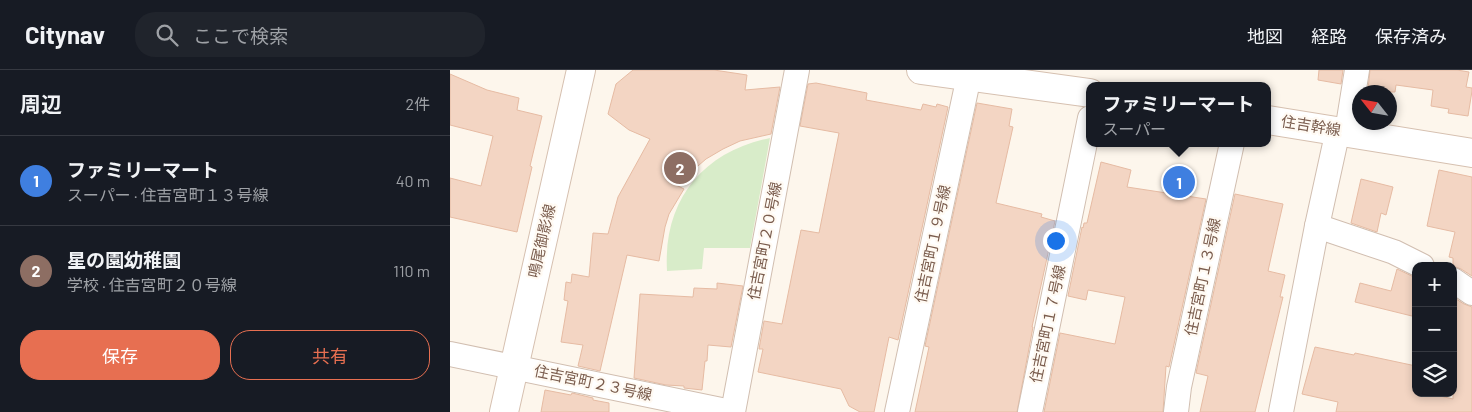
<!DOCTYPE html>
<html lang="ja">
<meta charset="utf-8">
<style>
:root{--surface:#171b24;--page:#20242c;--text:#f1f3f6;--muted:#9ea1a6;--line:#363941;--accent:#e76f51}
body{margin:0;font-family:Barlow,"Noto Sans JP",sans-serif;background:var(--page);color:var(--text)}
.controls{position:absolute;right:15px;bottom:15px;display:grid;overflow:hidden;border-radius:10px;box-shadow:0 2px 8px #0003}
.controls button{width:45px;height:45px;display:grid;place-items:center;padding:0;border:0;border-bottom:1px solid var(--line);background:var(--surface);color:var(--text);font:25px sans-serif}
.compass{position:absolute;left:902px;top:15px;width:45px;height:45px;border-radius:50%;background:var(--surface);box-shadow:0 2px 8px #0003;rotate:301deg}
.you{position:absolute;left:605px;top:170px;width:18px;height:18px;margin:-12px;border:4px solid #fff;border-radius:50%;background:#1a73e8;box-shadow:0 0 0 8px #1a73e833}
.badge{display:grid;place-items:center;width:32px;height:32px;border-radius:50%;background:var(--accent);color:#fff;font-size:16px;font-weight:700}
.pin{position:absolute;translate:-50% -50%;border:2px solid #fff;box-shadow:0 1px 5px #0006}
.popup{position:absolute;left:636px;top:12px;width:185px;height:65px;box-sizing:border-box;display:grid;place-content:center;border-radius:10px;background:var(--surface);filter:drop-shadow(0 1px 4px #0005);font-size:16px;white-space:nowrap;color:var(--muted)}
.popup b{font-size:19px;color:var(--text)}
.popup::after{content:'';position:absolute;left:50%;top:100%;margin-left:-10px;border:10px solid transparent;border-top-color:var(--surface)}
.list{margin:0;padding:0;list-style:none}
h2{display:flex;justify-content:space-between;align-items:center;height:65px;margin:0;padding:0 20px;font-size:21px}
h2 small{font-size:16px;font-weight:400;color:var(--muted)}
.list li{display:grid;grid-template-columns:32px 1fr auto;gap:15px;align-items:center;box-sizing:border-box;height:90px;padding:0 20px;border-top:1px solid var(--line)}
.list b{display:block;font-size:19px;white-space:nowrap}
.list p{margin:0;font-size:16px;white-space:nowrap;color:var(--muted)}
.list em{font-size:16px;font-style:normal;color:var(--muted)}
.actions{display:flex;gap:10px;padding:15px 20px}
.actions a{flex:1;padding:11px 0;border:1px solid var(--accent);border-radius:20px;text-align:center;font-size:18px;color:var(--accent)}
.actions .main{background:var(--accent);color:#fff}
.icon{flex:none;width:28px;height:28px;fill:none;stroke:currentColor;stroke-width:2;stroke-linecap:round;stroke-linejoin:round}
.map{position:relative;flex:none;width:1022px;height:342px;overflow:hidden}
header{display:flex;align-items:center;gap:30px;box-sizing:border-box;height:70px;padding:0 25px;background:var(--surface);border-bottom:1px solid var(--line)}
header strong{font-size:24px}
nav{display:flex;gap:28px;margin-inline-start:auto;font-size:18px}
.search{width:350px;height:45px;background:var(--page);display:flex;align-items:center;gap:12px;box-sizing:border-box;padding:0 18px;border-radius:20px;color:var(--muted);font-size:19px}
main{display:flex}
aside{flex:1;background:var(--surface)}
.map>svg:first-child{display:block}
</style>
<header>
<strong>Citynav</strong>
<div class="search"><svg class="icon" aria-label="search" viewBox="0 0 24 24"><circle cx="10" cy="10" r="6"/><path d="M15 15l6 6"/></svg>ここで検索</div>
<nav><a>地図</a><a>経路</a><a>保存済み</a></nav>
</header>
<main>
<aside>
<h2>周辺<small>2件</small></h2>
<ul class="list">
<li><span class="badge" style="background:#3f7fe0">1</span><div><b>ファミリーマート</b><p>スーパー · 住吉宮町１３号線</p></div><em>40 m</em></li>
<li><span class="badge" style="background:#8d6e63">2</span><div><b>星の園幼稚園</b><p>学校 · 住吉宮町２０号線</p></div><em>110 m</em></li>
</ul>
<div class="actions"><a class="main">保存</a><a>共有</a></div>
</aside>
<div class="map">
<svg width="1022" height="342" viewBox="0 0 1022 342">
<rect width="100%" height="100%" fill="#fdf6ec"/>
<path fill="#d8ecc9" d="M320,68L300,178H254L252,199L217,201C213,131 252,82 320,68Z"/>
<g fill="#f3d5c3" stroke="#e6bba3">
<path d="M183,0H264L297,5L295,20L330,17L321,64L290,71L273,79L256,89L226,115L234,119L219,144L215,157L209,191L177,185L150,301L128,296L133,275L111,272L118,231L114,230L116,212L121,213L122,204L139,207L143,163L158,164L168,127L200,69L179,60L158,44L166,14Z"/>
<path d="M869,0H893L891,14L868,10Z"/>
<path d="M920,0H1007L1019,2L1016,17L1022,18V21L1018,46L998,43L999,39L981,36L983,20L946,15L945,22H922V20L918,19Z"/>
<path d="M0,4L37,20L69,28L67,40L92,46L80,96L82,97L67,162L0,147V108L31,116L43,66L0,55Z"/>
<path d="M366,13L417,23L416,30L471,40L473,34L486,37L487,34L498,37L448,270L439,267L424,342H410L399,336L391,319L308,302L313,279H309L314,251L332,254L351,160L369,163L389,63L350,56L358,14Z"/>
<path d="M527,33L562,39L559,56L563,57L546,133L592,144L591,147L605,151L582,257H583L567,342H465L479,277L475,276Z"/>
<path d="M651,92L681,100L677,117L756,129L719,297L716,296L713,342H594L610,263L665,274L675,227L638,220L636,230L618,226L632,157L633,158L634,153H637Z"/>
<path d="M989,100L1022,107V206L1011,199L1003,196V188L999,187L1005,162L977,156Z"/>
<path d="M911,109L943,117L936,145L931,143L927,162L901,153Z"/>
<path d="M785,124L833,134L818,201L835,205L830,227H833L805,342H750L758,306L746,303Z"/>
<path d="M947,199L966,208V247L905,232L910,213L941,221Z"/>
<path d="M267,213L293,216L281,277L258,275L257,291H255L252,320L234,318V316L216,315L184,308L190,224L243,227L244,218L267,219Z"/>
<path d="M1003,227L1014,234L1022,237V342H886L888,332L852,324L865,277L904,285L905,283L966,296V323H977L1003,329Z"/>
<path d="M95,320L121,325L122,323L143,328V330L159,333V342H91Z"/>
</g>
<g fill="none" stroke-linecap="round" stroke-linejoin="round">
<defs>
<g id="street">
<path d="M897,62L907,0"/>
<path d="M867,156L944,182L972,196"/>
<path d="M1003,210L1022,223"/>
<path d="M0,284L281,342"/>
<path d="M283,342L347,0"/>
<path d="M447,342L519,6"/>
<path d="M580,342L640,48"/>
<path d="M726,342L729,317L782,73"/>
<path d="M831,342L867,156L888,60"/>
</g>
<g id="secondary">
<path d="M471,0L640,23"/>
<path d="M818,50L1022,83"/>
<path d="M54,342L131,0"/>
</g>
</defs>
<use href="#street" stroke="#d1beb0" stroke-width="26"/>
<use href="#secondary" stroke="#d6c0b0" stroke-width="30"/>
<use href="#street" stroke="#fff" stroke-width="24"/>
<use href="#secondary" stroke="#fff" stroke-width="28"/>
</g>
<g text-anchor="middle" stroke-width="4.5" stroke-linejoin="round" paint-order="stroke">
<g font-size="15" fill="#7a5c4d" stroke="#fffaf3">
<text transform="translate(861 56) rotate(9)" y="5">住吉幹線</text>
<text transform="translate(92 171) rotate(-77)" y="5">鳴尾御影線</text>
<text transform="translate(315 171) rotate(-79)" y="5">住吉宮町２０号線</text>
<text transform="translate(483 174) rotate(-78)" y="5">住吉宮町１９号線</text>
<text transform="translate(753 207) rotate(-78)" y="5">住吉宮町１３号線</text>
<text transform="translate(598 254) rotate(-78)" y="5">住吉宮町１７号線</text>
<text transform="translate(143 313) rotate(12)" y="5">住吉宮町２３号線</text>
</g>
</g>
</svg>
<div class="controls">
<button>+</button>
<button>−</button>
<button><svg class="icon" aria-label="layers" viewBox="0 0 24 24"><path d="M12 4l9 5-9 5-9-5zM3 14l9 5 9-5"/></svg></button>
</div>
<svg class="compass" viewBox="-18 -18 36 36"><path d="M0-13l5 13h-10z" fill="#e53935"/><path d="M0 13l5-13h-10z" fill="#9ea1a6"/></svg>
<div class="you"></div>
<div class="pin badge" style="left:729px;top:112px;background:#3f7fe0">1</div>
<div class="popup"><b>ファミリーマート</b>スーパー</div>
<div class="pin badge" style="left:230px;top:98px;background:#8d6e63">2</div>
</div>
</main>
